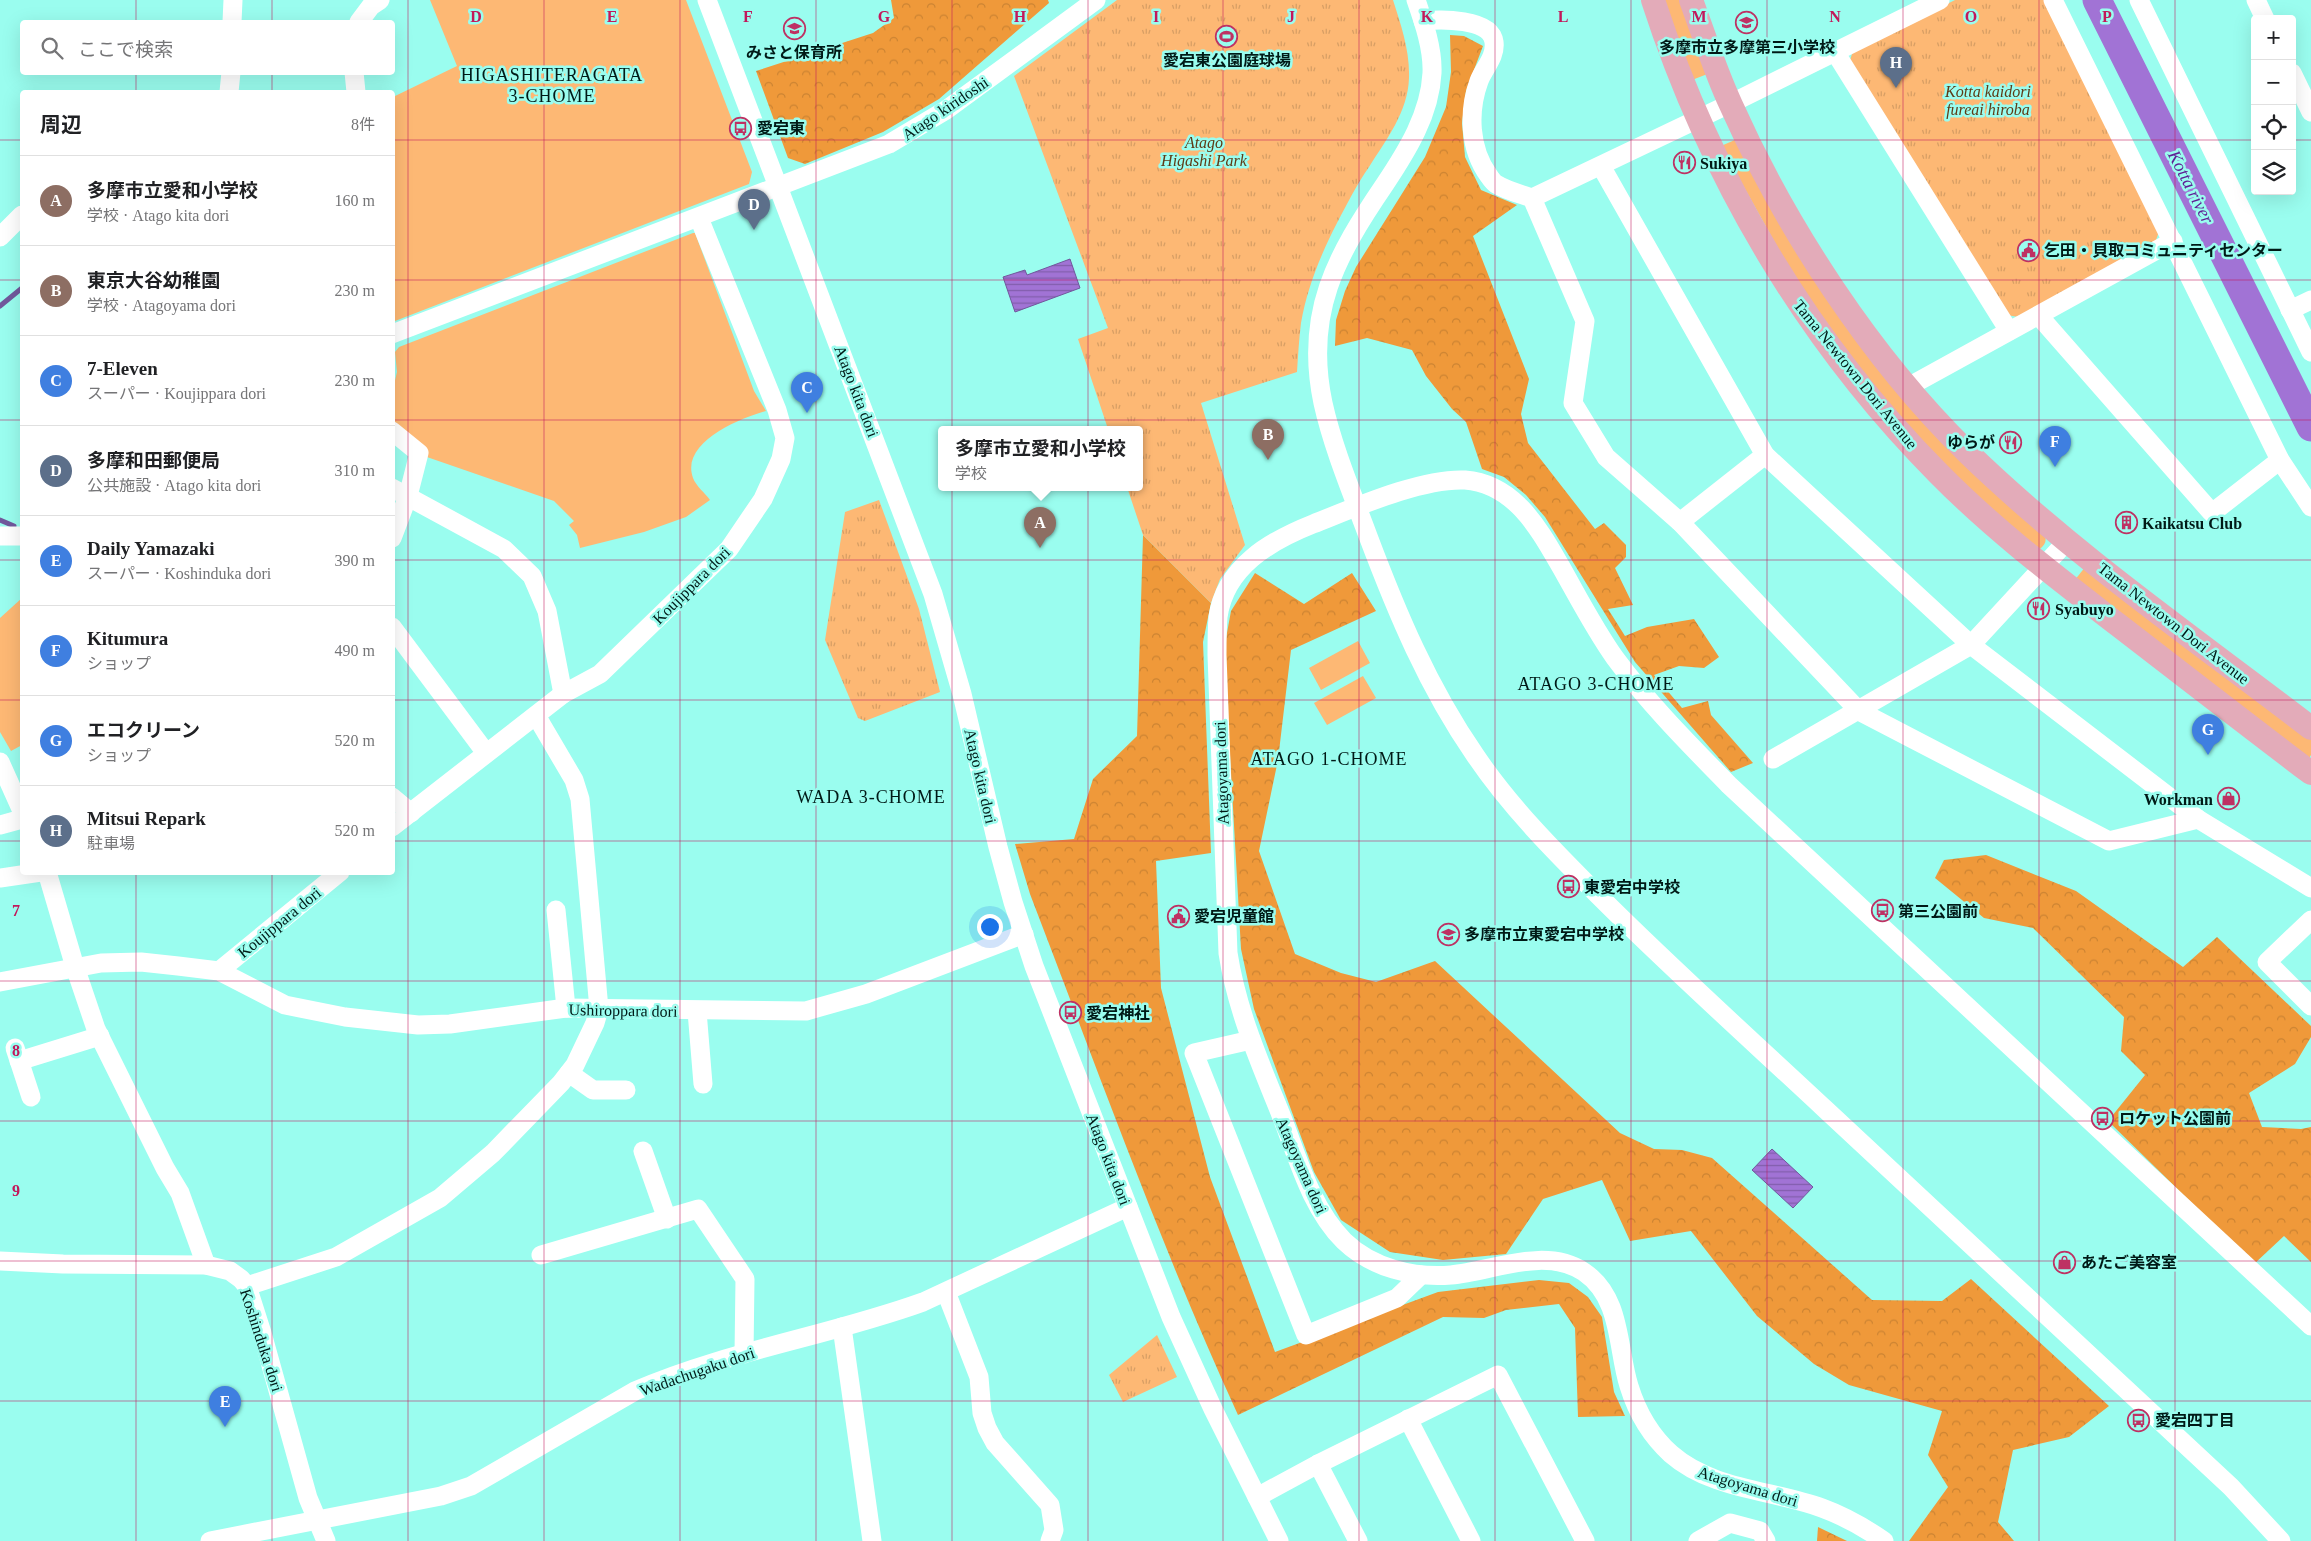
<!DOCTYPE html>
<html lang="ja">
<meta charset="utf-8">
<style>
:root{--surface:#fff;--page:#f6f6f6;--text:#202124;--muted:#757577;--line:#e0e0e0;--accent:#be3163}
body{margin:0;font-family:"Times New Roman","Noto Sans JP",serif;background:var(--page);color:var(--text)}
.controls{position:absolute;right:15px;top:15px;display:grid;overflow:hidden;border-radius:5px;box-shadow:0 5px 20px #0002}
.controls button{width:45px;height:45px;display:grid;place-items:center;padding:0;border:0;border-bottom:1px solid var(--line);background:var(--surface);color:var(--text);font:25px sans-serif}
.you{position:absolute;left:989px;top:926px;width:18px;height:18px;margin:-12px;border:4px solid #fff;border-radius:50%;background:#1a73e8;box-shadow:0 0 0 8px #1a73e833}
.badge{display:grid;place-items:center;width:32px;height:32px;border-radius:50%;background:var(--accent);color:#fff;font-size:16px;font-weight:700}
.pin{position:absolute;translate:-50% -41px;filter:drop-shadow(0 1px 2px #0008)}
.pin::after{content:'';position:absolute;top:26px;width:18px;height:15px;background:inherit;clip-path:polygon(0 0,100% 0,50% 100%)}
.popup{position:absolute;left:938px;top:426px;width:205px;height:65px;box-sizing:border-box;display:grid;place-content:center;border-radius:5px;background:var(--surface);filter:drop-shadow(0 1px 4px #0005);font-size:16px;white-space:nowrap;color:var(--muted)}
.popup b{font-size:19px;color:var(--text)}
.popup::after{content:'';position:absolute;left:50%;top:100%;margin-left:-10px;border:10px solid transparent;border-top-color:var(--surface)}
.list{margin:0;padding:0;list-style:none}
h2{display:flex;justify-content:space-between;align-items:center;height:65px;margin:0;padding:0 20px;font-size:21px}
h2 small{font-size:16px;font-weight:400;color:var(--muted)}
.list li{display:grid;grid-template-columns:32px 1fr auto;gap:15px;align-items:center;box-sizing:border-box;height:90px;padding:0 20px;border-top:1px solid var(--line)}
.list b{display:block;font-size:19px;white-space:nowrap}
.list p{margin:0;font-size:16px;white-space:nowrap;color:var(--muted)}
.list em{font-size:16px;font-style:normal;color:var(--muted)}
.icon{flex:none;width:28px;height:28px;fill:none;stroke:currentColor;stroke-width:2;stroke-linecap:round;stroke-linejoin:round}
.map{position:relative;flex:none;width:2311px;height:1541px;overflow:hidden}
.search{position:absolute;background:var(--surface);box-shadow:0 5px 20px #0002;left:20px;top:20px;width:375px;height:55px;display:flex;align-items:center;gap:12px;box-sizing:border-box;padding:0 18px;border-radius:5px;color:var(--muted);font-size:19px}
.panel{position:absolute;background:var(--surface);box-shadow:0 5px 20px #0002;left:20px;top:90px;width:375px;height:785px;border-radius:5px}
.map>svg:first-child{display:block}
</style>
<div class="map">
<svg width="2311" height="1541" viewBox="0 0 2311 1541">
<defs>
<pattern id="forest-crowns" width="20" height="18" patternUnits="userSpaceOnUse" patternTransform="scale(1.25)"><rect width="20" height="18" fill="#ef993a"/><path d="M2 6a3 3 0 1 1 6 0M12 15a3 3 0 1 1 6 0" fill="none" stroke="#cb8332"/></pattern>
<pattern id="park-tufts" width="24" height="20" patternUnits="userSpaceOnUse" patternTransform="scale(1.25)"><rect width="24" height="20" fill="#fdb874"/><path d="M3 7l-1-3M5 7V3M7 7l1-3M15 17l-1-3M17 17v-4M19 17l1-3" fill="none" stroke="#d79e64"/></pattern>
<pattern id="water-rules" width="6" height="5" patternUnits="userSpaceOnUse" patternTransform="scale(1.25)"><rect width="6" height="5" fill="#a173d5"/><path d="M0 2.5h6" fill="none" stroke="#815eac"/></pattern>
</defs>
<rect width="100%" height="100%" fill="#9afdef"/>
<g fill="#fdb874">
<path d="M430,0H686L752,172L749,184L395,321L392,311L393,97L457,66Z"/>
<path d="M1663,0H1683L1710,73L1692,80Z"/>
<path d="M1737,139L1812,271L2044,533C2047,540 2046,544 2040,549L1992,513L1887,405L1798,284L1721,146Z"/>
<path d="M693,233H695L754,391L766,411C741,418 680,442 693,478C696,486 705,493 710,500L686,517L644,532L580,548L577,535L569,525L574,521L554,501L424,456L393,422V389L397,372L395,352L399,347Z"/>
<path d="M2086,566L2311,739V755L2308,760L2074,581Z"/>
<path d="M22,598V745L11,751L0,732V618Z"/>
<path d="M1358,641L1370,663L1321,690L1309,668Z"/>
<path d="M1363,676L1376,698L1327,725L1314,703Z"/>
</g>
<g fill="url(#forest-crowns)">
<path d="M891,0H1048L1049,3L939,99L883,132L805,164L788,158L756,71L873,33L894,18Z"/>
<path d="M1450,35L1464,36L1483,46L1466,91L1462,123L1465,157L1481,190L1517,205L1473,236L1529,379L1521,414L1528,443L1595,529L1604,523L1626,545V557L1615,568L1633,605L1608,609L1625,636L1647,627L1694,619L1719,657L1704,668L1679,666L1654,675L1682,708L1708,701L1711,715L1753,763L1731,772L1635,662L1545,517L1526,495L1504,477L1482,469L1466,422L1452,409L1426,376L1412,350L1367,338L1335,346L1336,320L1345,291L1356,267L1425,157L1446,107L1451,72Z"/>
<path d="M1143,535L1211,603L1203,642L1211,853L1156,861L1161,988L1210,1177L1275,1352L1438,1292L1539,1280L1569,1283L1588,1297L1602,1317L1614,1392L1625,1416L1578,1417L1575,1328L1559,1304L1506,1310L1484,1318L1443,1317L1238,1415C1160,1245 1097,1068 1030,894L1015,844L1074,839L1093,779L1137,736Z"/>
<path d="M1255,573L1304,604L1352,573L1376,611L1291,650L1278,760L1259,851L1295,954L1341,973L1376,982L1435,961L1620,1133L1654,1149L1682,1150L1712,1158L1872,1300L1942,1301L1971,1279L2109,1406L2069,1437L2013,1450L1998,1522L2014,1541H1909L1948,1487L1928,1455L1942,1411L1849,1385L1814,1364L1757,1316L1691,1231L1630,1241L1602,1180L1543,1199L1506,1254L1443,1260L1390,1252L1341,1220L1314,1172L1254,1009L1241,949L1224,649L1231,611Z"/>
<path d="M1986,855L2076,891L2183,967L2217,937L2311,1026V1037L2295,1064L2249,1093L2262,1127L2301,1129L2311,1127V1262L2284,1236L2254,1264L2108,1121L2145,1075L2121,1051L2124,1017L2033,928L1984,918L1935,878L1944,860Z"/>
<path d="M1818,1527L1847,1541H1817Z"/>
</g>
<g fill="url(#park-tufts)">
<path d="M1117,0H1393C1401,25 1410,51 1409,78C1408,112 1386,140 1369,167C1357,184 1347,204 1337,223C1321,254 1307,288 1301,323C1299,339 1298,356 1297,372L1201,403L1245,545L1220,579L1211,603L1143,535L1127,487H1139V429H1108L1078,339L1108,328L1014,76Z"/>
<path d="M1955,0H2049L2161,226L2155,243L2019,317L2006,315L1848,66L1853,51Z"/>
<path d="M879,500L919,609L940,692L865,721L858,718L825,640L845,512Z"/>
<path d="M1157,1335L1177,1377L1123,1402L1109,1375Z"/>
</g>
<g fill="url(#water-rules)" stroke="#71589c">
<path d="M1070,259L1080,288L1015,312L1003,277L1025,270L1027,275Z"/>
<path d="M1772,1149L1813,1187L1793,1208L1752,1170Z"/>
</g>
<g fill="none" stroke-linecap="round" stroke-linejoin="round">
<g stroke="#71589c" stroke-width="5">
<path d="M0,306L22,288"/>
<path d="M0,520L14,526"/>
</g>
<path stroke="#a173d5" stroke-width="29" d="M2097,0L2311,427"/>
<g stroke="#fff" stroke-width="19">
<path d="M707,0L933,594L962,694L998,847L1013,902L1034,966L1171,1317L1213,1409L1279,1541"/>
<path d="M1416,0C1424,23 1433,49 1432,73C1430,114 1407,151 1385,184C1336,256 1304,313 1323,403C1333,448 1352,493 1368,536C1397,613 1428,687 1475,755C1510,807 1555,852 1599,896C1672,969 1749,1038 1825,1109C1960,1235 2096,1361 2231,1487L2281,1541"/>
<path d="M2053,0L2280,460L2311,507"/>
<path d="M2139,0L2311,352"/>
<path d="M2256,0L2265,19"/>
<path d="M1423,21C1440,19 1491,18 1494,42C1496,57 1484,68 1479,81C1468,111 1469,149 1489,176C1491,179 1493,182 1496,184C1507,191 1521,194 1532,198L1585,321L1573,403L1606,457L1680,522L1859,711L2109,841L2198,819"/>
<path d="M232,22L233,0"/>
<path d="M359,22L371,6L380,0"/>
<path d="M1835,52L2009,331"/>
<path d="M354,72L356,92"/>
<path d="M2292,73L2311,112"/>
<path d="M229,92L231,72"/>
<path d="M1601,166L1765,455L1971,645L2198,819L2311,888"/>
<path d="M1532,198L1742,98L1940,0"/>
<path d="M0,237L22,215"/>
<path d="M2290,310L2311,300"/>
<path d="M2039,316L2212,513L2280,460"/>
<path d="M392,334L889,144L946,110L1096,0"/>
<path d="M1908,387L2173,241"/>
<path d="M392,431L419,453L408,496L392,538"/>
<path d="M392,488L504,549L532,576L547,611L563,694"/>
<path d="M1680,522L1765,455"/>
<path d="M0,536H22"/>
<path d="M392,627L486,753"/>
<path d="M1773,759L1971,645L2067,541"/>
<path d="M0,762L22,811"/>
<path d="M392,797L411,813"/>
<path d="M0,825L22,819"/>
<path d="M392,827L563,694L600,674L729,549L763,499L781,459L785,438L777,410L699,218"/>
<path d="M47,872L75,967L96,1029L165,1168L180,1193L206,1265"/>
<path d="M0,878L41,872"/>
<path d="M556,910L566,1008"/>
<path d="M2311,920L2267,962L2311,1006"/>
<path d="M219,971L340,872"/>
<path d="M0,982L101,963L141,962L178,966L219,971L285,1005L345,1017L418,1025L450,1024L566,1008L806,1011L866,994L1024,934"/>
<path d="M697,1011L703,1084"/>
<path d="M1251,1040L1194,1053L1306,1335L1397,1298L1421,1275"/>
<path d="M15,1048L31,1097"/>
<path d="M19,1061L100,1036"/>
<path d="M569,1073L593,1090H626"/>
<path d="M643,1151L667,1219"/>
<path d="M541,1255L698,1209L745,1279L744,1354"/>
<path d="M0,1261L63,1264L206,1265L230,1271L241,1279L247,1286L262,1333L308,1498L326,1541"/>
<path d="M247,1286L336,1257L440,1198L493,1153L561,1083L575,1065L595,1023L599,1009L580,799L574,780L537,717"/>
<path d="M946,1292L979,1377L982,1413L987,1428L995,1443L1050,1505L1054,1530L1050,1541"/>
<path d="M842,1327L872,1541"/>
<path d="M1408,1419L1471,1541"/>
<path d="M1318,1464L1358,1541"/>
<path d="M1257,1497L1318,1464L1498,1375L1585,1541"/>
<path d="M210,1541L441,1496L471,1486L635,1391C727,1351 829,1336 923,1302L1128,1207"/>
<path d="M1698,1541L1730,1523L1760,1531L1766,1541"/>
<path d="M1884,1541C1865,1528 1844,1516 1822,1508C1773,1490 1712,1490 1671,1454C1651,1436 1637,1412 1629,1386C1617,1348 1622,1298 1584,1272C1545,1246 1494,1271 1451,1275C1413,1278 1372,1268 1344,1241C1312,1209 1299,1162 1283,1120C1261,1065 1237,1012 1228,953L1217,655C1217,643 1217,630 1218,617C1225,567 1270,541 1313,524C1354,508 1421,478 1465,480C1515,484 1539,529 1561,567C1578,597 1595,630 1615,658C1649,704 1689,744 1729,785L2311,1326"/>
</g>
<g stroke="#e3abb9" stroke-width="24">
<path d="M1653,0C1710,176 1807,341 1938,473C1993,529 2055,576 2117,624C2182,674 2246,724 2311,773"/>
<path d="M1691,0C1704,35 1715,71 1731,105C1786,228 1871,358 1967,452C2072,554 2195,639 2311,728"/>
</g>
</g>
<path fill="none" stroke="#c2185b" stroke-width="1" stroke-opacity="0.55" d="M136,0V22M272,0V22M408,0V1541M544,0V1541M680,0V1541M816,0V1541M952,0V1541M1088,0V1541M1223,0V1541M1359,0V1541M1495,0V1541M1631,0V1541M1767,0V1541M1903,0V1541M2039,0V1541M2175,0V1541M136,72V92M272,72V92M0,140H22M392,140H2255M2292,140H2311M0,280H22M392,280H2311M0,420H22M392,420H2311M0,560H22M392,560H2311M0,700H22M392,700H2311M0,841H22M392,841H2311M136,872V1541M272,872V1541M0,981H2311M0,1121H2311M0,1261H2311M0,1401H2311"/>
<defs>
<symbol id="school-ring" viewBox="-11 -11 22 22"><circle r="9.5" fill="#9afdef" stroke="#be3163" stroke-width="1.5"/><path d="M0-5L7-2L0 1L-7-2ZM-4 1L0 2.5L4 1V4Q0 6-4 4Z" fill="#be3163"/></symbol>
<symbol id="stadium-ring" viewBox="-11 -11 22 22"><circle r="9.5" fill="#9afdef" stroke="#be3163" stroke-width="1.5"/><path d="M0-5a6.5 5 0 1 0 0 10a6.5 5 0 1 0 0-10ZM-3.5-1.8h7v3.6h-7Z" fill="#be3163"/></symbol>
<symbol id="bus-ring" viewBox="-11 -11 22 22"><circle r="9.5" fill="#9afdef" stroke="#be3163" stroke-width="1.5"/><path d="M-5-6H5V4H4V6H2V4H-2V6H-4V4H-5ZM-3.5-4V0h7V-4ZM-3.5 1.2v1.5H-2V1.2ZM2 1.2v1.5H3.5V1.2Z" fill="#be3163"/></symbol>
<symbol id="restaurant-ring" viewBox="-11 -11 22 22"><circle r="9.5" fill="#9afdef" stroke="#be3163" stroke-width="1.5"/><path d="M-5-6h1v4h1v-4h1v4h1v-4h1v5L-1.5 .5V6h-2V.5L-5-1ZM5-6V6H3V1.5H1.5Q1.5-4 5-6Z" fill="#be3163"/></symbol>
<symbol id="civic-ring" viewBox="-11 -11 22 22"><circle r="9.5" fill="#9afdef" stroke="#be3163" stroke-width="1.5"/><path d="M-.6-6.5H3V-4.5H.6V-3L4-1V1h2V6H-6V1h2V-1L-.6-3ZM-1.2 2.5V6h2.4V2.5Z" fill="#be3163"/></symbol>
<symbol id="building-ring" viewBox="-11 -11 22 22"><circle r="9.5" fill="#9afdef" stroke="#be3163" stroke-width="1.5"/><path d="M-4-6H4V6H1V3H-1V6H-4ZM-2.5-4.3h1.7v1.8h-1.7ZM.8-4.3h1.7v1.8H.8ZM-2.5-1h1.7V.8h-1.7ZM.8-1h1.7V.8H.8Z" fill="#be3163"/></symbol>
<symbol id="shop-ring" viewBox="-11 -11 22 22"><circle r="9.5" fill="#9afdef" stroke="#be3163" stroke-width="1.5"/><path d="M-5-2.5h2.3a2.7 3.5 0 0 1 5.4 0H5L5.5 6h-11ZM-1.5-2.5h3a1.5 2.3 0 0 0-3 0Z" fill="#be3163"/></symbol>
</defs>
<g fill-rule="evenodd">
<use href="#school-ring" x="1734" y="10" width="25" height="25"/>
<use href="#school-ring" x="782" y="16" width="25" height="25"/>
<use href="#stadium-ring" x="1214" y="24" width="25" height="25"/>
<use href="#bus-ring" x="728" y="116" width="25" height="25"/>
<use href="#restaurant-ring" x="1672" y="150" width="25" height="25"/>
<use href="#civic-ring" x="2016" y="238" width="25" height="25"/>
<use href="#restaurant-ring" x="1998" y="430" width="25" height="25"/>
<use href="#building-ring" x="2114" y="510" width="25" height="25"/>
<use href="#restaurant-ring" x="2026" y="596" width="25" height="25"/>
<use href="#shop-ring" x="2216" y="786" width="25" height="25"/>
<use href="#bus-ring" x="1556" y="874" width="25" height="25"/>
<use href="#bus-ring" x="1870" y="898" width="25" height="25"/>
<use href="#civic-ring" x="1166" y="904" width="25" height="25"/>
<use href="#school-ring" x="1436" y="922" width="25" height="25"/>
<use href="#bus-ring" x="1058" y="1000" width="25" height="25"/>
<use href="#bus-ring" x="2090" y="1106" width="25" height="25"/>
<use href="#shop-ring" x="2052" y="1250" width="25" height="25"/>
<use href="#bus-ring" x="2126" y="1408" width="25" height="25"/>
</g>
<g text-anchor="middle" stroke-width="5" stroke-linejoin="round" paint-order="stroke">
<g font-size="16" font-weight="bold" fill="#001a17" stroke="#9afdef" text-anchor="start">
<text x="1747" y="53" text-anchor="middle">多摩市立多摩第三小学校</text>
<text x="794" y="58" text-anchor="middle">みさと保育所</text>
<text x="1227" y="66" text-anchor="middle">愛宕東公園庭球場</text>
<text x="757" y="134">愛宕東</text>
<text x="1700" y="169">Sukiya</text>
<text x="2044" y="256">乞田・貝取コミュニティセンター</text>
<text x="1995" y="448" text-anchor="end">ゆらが</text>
<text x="2142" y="529">Kaikatsu Club</text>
<text x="2055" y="615">Syabuyo</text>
<text x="2213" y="805" text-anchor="end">Workman</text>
<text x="1584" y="893">東愛宕中学校</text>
<text x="1898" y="917">第三公園前</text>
<text x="1194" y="922">愛宕児童館</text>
<text x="1464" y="940">多摩市立東愛宕中学校</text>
<text x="1086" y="1019">愛宕神社</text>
<text x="2119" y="1124">ロケット公園前</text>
<text x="2081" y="1268">あたご美容室</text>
<text x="2155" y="1426">愛宕四丁目</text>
</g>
<g font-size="16" font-style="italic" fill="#5e3b16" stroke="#9afdef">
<text x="1988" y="97">Kotta kaidori<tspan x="1988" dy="18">fureai hiroba</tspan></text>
<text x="1204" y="148">Atago<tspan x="1204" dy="18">Higashi Park</tspan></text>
</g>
<g font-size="16" fill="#001a17" stroke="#9afdef">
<text transform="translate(945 108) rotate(-34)" y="6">Atago kiridoshi</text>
<text transform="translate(1856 374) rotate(51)" y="6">Tama Newtown Dori Avenue</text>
<text transform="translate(857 391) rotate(69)" y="6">Atago kita dori</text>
<text transform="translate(691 585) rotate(-45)" y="6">Koujippara dori</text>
<text transform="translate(2174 623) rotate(38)" y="6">Tama Newtown Dori Avenue</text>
<text transform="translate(1221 773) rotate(-92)" y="6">Atagoyama dori</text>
<text transform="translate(981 776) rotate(77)" y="6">Atago kita dori</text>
<text transform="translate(279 922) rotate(-39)" y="6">Koujippara dori</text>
<text transform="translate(623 1010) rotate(1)" y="6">Ushiroppara dori</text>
<text transform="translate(1109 1159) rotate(69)" y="6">Atago kita dori</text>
<text transform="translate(1302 1165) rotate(66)" y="6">Atagoyama dori</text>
<text transform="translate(262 1340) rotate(72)" y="6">Koshinduka dori</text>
<text transform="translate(697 1371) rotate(-19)" y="6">Wadachugaku dori</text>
<text transform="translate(1748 1486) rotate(17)" y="6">Atagoyama dori</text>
</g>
<g font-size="18" letter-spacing="1" fill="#001a17" stroke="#9afdef">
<text x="552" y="81">HIGASHITERAGATA<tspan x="552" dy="21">3-CHOME</tspan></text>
<text x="1596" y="690">ATAGO 3-CHOME</text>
<text x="1329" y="765">ATAGO 1-CHOME</text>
<text x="871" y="803">WADA 3-CHOME</text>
</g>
<g font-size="18" font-style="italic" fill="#602095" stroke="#9afdef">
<text transform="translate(2191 187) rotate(63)" y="6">Kotta river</text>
</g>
</g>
<g font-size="16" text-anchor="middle" font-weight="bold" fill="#c2185b" stroke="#9afdef" stroke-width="5" stroke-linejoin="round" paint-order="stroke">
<text x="476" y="22">D</text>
<text x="612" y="22">E</text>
<text x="748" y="22">F</text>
<text x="884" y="22">G</text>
<text x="1020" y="22">H</text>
<text x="1156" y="22">I</text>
<text x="1291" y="22">J</text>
<text x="1427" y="22">K</text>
<text x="1563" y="22">L</text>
<text x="1699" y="22">M</text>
<text x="1835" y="22">N</text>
<text x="1971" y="22">O</text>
<text x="2107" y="22">P</text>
<text x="16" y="916">7</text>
<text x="16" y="1056">8</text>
<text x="16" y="1196">9</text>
</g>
</svg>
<div class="controls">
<button>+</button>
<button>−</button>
<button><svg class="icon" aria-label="locate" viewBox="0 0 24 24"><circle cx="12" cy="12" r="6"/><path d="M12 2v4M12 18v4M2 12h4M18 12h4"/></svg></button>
<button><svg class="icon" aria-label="layers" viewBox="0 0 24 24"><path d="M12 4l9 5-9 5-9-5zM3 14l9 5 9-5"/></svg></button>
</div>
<div class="you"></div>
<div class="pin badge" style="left:1040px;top:548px;background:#8d6e63">A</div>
<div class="popup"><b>多摩市立愛和小学校</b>学校</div>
<div class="pin badge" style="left:1268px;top:460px;background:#8d6e63">B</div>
<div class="pin badge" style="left:807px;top:413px;background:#3f7fe0">C</div>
<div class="pin badge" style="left:754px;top:230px;background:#5c6f8a">D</div>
<div class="pin badge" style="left:225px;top:1427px;background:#3f7fe0">E</div>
<div class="pin badge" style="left:2055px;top:467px;background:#3f7fe0">F</div>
<div class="pin badge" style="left:2208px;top:755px;background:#3f7fe0">G</div>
<div class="pin badge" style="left:1896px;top:88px;background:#5c6f8a">H</div>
<div class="search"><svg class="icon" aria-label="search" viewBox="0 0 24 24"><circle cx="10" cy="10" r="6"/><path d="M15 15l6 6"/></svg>ここで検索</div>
<section class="panel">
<h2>周辺<small>8件</small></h2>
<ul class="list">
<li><span class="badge" style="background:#8d6e63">A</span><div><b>多摩市立愛和小学校</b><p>学校 · Atago kita dori</p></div><em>160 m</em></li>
<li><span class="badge" style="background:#8d6e63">B</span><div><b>東京大谷幼稚園</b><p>学校 · Atagoyama dori</p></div><em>230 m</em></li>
<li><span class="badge" style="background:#3f7fe0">C</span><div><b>7-Eleven</b><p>スーパー · Koujippara dori</p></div><em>230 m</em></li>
<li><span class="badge" style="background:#5c6f8a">D</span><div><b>多摩和田郵便局</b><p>公共施設 · Atago kita dori</p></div><em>310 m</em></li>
<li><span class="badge" style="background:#3f7fe0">E</span><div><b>Daily Yamazaki</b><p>スーパー · Koshinduka dori</p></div><em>390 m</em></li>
<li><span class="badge" style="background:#3f7fe0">F</span><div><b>Kitumura</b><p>ショップ</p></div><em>490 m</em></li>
<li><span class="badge" style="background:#3f7fe0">G</span><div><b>エコクリーン</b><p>ショップ</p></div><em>520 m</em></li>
<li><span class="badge" style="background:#5c6f8a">H</span><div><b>Mitsui Repark</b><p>駐車場</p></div><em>520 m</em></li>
</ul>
</section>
</div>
